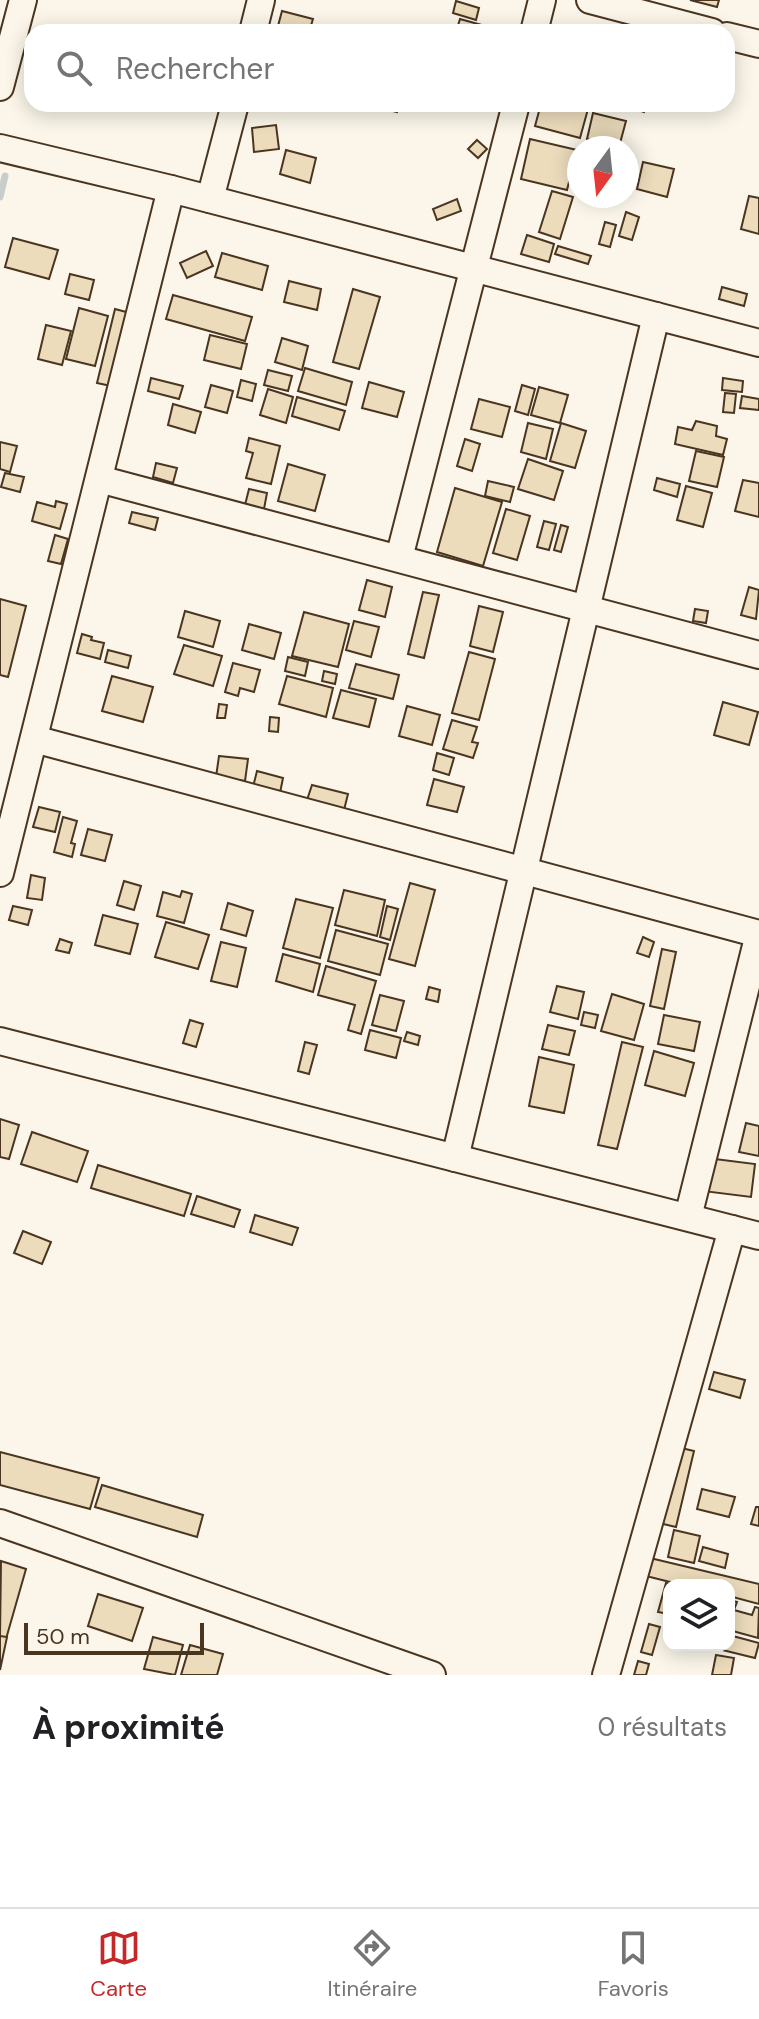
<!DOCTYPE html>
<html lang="fr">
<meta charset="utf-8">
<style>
:root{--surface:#fff;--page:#f2f2f2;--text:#202124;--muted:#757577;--line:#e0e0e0;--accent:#c62828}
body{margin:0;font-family:"DM Sans",sans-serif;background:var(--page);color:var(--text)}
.controls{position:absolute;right:24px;bottom:24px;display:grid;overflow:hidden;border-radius:16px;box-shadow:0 4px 20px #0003}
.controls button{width:72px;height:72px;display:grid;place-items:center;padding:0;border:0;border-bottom:2px solid var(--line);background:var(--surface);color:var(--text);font:40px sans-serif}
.compass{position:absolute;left:567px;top:136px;width:72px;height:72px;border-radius:50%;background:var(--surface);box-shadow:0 4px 20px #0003;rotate:195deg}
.scale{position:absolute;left:24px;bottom:20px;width:180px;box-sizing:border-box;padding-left:8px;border:4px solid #4a3520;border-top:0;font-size:22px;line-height:28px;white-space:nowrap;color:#4a3520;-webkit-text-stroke:6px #fbf6e9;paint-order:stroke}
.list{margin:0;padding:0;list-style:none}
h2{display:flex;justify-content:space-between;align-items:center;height:104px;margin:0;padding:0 32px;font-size:34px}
h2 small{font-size:26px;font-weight:400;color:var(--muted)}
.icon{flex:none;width:44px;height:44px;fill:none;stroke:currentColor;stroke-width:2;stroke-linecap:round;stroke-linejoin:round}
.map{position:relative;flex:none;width:759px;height:1675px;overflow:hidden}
.search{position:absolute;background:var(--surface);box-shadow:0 4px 20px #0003;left:24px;right:24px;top:24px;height:88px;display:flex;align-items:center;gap:20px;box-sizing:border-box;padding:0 28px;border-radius:24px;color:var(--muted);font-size:30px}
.sheet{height:232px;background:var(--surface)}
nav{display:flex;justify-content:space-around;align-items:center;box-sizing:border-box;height:112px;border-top:2px solid var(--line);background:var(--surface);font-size:22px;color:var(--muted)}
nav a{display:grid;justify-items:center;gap:4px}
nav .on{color:var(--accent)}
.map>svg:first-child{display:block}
</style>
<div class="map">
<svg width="759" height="1675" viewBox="0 0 759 1675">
<rect width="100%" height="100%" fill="#fbf6e9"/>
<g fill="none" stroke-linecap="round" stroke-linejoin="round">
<path stroke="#c9cecd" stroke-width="7" d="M0,197L5,176"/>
</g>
<g fill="#ecdcbc" stroke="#4a3520" stroke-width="2">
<path d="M690,0H719L717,7Z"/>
<path d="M456,1L479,8L476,20L453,13Z"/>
<path d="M282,11L313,19L309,32L278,26Z"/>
<path d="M460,19L507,32H456Z"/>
<path d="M381,104H399L397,112L380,108Z"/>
<path d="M541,104H568L588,109L580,138L535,126Z"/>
<path d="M619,104H646L644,112Z"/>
<path d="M593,113L626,121L619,147L587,139Z"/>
<path d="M276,125L279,149L254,152L252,128Z"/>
<path d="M530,139L577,150L567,190L521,179Z"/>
<path d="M477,140L487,149L478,158L468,149Z"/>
<path d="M286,150L316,158L310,183L280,174Z"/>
<path d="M643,162L674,169L667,197L637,189Z"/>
<path d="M552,191L573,197L560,239L539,232Z"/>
<path d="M749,196L759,198V234L741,229Z"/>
<path d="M457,199L461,211L437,220L433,209Z"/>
<path d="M626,212L639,217L632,240L619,236Z"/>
<path d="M605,222L616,225L610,247L599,244Z"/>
<path d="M527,235L554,244L549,262L521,254Z"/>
<path d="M13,238L58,250L49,279L5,267Z"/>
<path d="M558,246L591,256L588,264L555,254Z"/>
<path d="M206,251L213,266L187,278L180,263Z"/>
<path d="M222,253L268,266L262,290L215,277Z"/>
<path d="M70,274L94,280L89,300L65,294Z"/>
<path d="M289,281L321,289L317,310L284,302Z"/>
<path d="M722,287L747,294L744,306L719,299Z"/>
<path d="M353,289L380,297L359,369L333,362Z"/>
<path d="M173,295L252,317L245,341L166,319Z"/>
<path d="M79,308L108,316L95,366L66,359Z"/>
<path d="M115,309L130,313L111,386L97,383Z"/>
<path d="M46,325L71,331L62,365L38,359Z"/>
<path d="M210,335L247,344L241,369L204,360Z"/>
<path d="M282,338L308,346L302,370L275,362Z"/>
<path d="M305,368L352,382L346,405L298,391Z"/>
<path d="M268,370L292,376L288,391L264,385Z"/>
<path d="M151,378L183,386L179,399L148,391Z"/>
<path d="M723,378L743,381L742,392L722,390Z"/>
<path d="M241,380L256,384L252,401L237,397Z"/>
<path d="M369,382L404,392L397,417L362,408Z"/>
<path d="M211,385L233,391L227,413L205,407Z"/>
<path d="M522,385L535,389L528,415L515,411Z"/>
<path d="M539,387L568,395L560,423L531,415Z"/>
<path d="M268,389L293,397L286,423L260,415Z"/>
<path d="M725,393L736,394L734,413L723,412Z"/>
<path d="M742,396L759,399V410L740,408Z"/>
<path d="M297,397L345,411L339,430L292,416Z"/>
<path d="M479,399L510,407L502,437L471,429Z"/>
<path d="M173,404L201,412L195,433L168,425Z"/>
<path d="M696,421L717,426L716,436L727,439L723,455L675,444L678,427L692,430Z"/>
<path d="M528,423L553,429L546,459L521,452Z"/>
<path d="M561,423L586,431L575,468L550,461Z"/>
<path d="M249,438L280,446L271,484L246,478L253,453L246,451Z"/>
<path d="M465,439L480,444L472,471L457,466Z"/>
<path d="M0,442L17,446L10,472L0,469Z"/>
<path d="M696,451L724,457L717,487L689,481Z"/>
<path d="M528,459L563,471L554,500L518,489Z"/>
<path d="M156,463L177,468L173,483L153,477Z"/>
<path d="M288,464L325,475L315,511L278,501Z"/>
<path d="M5,473L24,477L20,492L1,487Z"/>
<path d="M657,478L680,484L677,497L654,490Z"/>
<path d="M743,480L759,483V517L735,511Z"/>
<path d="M488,481L514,487L510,502L485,496Z"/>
<path d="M686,486L712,493L703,527L677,520Z"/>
<path d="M455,488L502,502L483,566L437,552Z"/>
<path d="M249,489L267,493L264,509L245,505Z"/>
<path d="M56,501L67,504L60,529L32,521L37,502L55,507Z"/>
<path d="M506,509L530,516L517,560L493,553Z"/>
<path d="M132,512L158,518L155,530L129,523Z"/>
<path d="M544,521L556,524L549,550L537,547Z"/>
<path d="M561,525L568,527L561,552L554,550Z"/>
<path d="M55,535L68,539L61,564L48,561Z"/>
<path d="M367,580L392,587L385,617L359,610Z"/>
<path d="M749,587L759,590L756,619L741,615Z"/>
<path d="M423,592L439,595L424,658L408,654Z"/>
<path d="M0,599L26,606L8,677L0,675Z"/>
<path d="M479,606L503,612L493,652L470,646Z"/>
<path d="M695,609L708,611L706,623L693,621Z"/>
<path d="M185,611L220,621L213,647L178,637Z"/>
<path d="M304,612L349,624L338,667L292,656Z"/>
<path d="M354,621L379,627L371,657L346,650Z"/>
<path d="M249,624L281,633L274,659L242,650Z"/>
<path d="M82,634L92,637L91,640L104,643L100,659L77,653Z"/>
<path d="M184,645L222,656L213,686L174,674Z"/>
<path d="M108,650L131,656L128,668L105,662Z"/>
<path d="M469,652L495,659L479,720L452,713Z"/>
<path d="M288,657L308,662L305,676L285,671Z"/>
<path d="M233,663L260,670L254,692L240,688L238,696L225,692Z"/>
<path d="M356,664L399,675L393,699L349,688Z"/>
<path d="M324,671L337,674L335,684L322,681Z"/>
<path d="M112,676L153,687L143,722L102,711Z"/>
<path d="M287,676L333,688L326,717L279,704Z"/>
<path d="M341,690L376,699L369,727L333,718Z"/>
<path d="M723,702L758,712L749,745L714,735Z"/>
<path d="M219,704L227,705L225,718H217Z"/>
<path d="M407,706L440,715L432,745L399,736Z"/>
<path d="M270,717L279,718L278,732L269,731Z"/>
<path d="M452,720L477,727L472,742L478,743L473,758L443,749Z"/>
<path d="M437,753L454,758L449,775L433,770Z"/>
<path d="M219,756L248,759L245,781L216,777Z"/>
<path d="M257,771L283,778L280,793L253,787Z"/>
<path d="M434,779L464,787L457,812L427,805Z"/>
<path d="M312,785L348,794L344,810L307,800Z"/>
<path d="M39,807L60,812L55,832L33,827Z"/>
<path d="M63,817L77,821L71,843L75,844L72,857L54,852Z"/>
<path d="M88,829L112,835L105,861L81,855Z"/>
<path d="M31,875L45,878L42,900L27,898Z"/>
<path d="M124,881L141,886L134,910L117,905Z"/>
<path d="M410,883L435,890L415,966L389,959Z"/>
<path d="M344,890L385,900L377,936L335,925Z"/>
<path d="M182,891L192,894L184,923L157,916L163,892L180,897Z"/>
<path d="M296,899L333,908L320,958L283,948Z"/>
<path d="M228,903L253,911L246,936L221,929Z"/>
<path d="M13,906L32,910L28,925L9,920Z"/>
<path d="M387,906L398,909L390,940L380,937Z"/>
<path d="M103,915L138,924L130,954L95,945Z"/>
<path d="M166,922L209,935L198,969L155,957Z"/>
<path d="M336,930L388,944L380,975L328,961Z"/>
<path d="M643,937L654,942L649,957L637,953Z"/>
<path d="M60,939L72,943L69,953L56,950Z"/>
<path d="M221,942L246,948L237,987L211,981Z"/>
<path d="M662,949L676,952L664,1009L650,1006Z"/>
<path d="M283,954L320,964L313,992L276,981Z"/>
<path d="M326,966L376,981L361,1034L348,1030L355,1005L318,995Z"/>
<path d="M557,986L584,992L578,1019L550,1012Z"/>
<path d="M429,987L440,990L438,1002L426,999Z"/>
<path d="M612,994L644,1004L634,1040L601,1031Z"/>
<path d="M380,995L404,1001L396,1031L372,1025Z"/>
<path d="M584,1012L598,1015L595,1028L581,1025Z"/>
<path d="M664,1015L700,1022L694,1051L658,1044Z"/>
<path d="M190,1020L203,1024L196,1047L183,1043Z"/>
<path d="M548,1025L575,1031L569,1055L542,1049Z"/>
<path d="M370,1030L401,1038L396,1058L365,1050Z"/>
<path d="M407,1032L420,1036L418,1045L404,1041Z"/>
<path d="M305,1042L317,1045L309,1074L298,1071Z"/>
<path d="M622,1042L643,1047L617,1149L598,1145Z"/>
<path d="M654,1051L694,1063L685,1096L645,1085Z"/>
<path d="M539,1057L574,1065L564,1113L529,1106Z"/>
<path d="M0,1119L19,1125L9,1159L0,1157Z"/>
<path d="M746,1123L759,1126V1156L739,1152Z"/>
<path d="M32,1132L88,1151L77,1182L21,1164Z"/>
<path d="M707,1158L755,1164L751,1197L703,1191Z"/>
<path d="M98,1165L191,1194L184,1216L91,1188Z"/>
<path d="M197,1196L240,1210L234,1227L191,1214Z"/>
<path d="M255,1215L298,1228L292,1245L250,1232Z"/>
<path d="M23,1231L51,1242L42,1264L14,1253Z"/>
<path d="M714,1372L745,1380L740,1398L709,1389Z"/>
<path d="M677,1447L694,1451L676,1527L659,1523Z"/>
<path d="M0,1452L99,1478L90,1509L0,1485Z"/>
<path d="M102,1485L203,1515L197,1537L95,1507Z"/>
<path d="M702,1489L735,1497L729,1517L697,1509Z"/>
<path d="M756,1507H759V1526L751,1524Z"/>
<path d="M674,1530L700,1536L694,1563L668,1557Z"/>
<path d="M703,1547L728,1554L725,1568L699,1561Z"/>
<path d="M650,1558L759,1584V1604L729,1596V1585H682L646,1576Z"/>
<path d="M1,1561L26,1569L6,1639L0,1637Z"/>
<path d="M666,1583L673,1585H669V1614L658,1612Z"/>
<path d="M98,1594L143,1608L132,1641L88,1626Z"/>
<path d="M729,1600L737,1602L734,1610L752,1615L755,1607L759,1608L758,1638L729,1630Z"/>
<path d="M649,1624L660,1627L652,1655L641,1652Z"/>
<path d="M729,1635L759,1643L755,1658L702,1645H729Z"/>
<path d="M0,1636L7,1637L0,1670Z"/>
<path d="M153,1637L183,1645L175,1675L144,1669Z"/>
<path d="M190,1645L223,1654L217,1675H181Z"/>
<path d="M716,1655L734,1658L731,1675H712Z"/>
<path d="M638,1661L649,1664L646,1675H634Z"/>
</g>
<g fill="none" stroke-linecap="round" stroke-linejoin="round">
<defs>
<g id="minor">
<path d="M590,0L712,32"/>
<path d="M253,32L261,0"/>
<path d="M534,32L542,0"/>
<path d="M727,36L759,44"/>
<path d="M0,87L23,0"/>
<path d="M0,148L171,189L759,343"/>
<path d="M210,199L235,104"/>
<path d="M99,479L759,655"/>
<path d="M399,558L516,104"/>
<path d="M34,739L759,934L688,1217"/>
<path d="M0,873L171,189"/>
<path d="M0,1041L759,1236"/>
<path d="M455,1158L656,316"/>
<path d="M0,1523L432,1675"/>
<path d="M606,1675L732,1229"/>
</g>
</defs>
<use href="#minor" stroke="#4a3520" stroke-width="30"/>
<use href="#minor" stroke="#fbf6e9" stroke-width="26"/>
</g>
</svg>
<div class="controls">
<button><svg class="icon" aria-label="layers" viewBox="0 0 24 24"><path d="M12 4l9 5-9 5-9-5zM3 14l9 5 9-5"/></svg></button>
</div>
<svg class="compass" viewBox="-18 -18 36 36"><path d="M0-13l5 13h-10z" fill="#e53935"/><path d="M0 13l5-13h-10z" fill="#757577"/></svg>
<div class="scale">50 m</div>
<div class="search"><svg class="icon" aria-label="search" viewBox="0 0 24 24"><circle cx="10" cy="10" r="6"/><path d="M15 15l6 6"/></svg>Rechercher</div>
</div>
<section class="sheet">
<h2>À proximité<small>0 résultats</small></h2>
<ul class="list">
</ul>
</section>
<nav>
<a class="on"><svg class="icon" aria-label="map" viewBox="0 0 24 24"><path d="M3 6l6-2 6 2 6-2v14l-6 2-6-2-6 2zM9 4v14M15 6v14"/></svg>Carte</a>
<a><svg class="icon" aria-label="directions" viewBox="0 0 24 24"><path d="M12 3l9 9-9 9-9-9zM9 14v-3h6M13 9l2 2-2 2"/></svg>Itinéraire</a>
<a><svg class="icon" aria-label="saved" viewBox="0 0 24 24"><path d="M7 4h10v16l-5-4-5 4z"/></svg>Favoris</a>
</nav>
